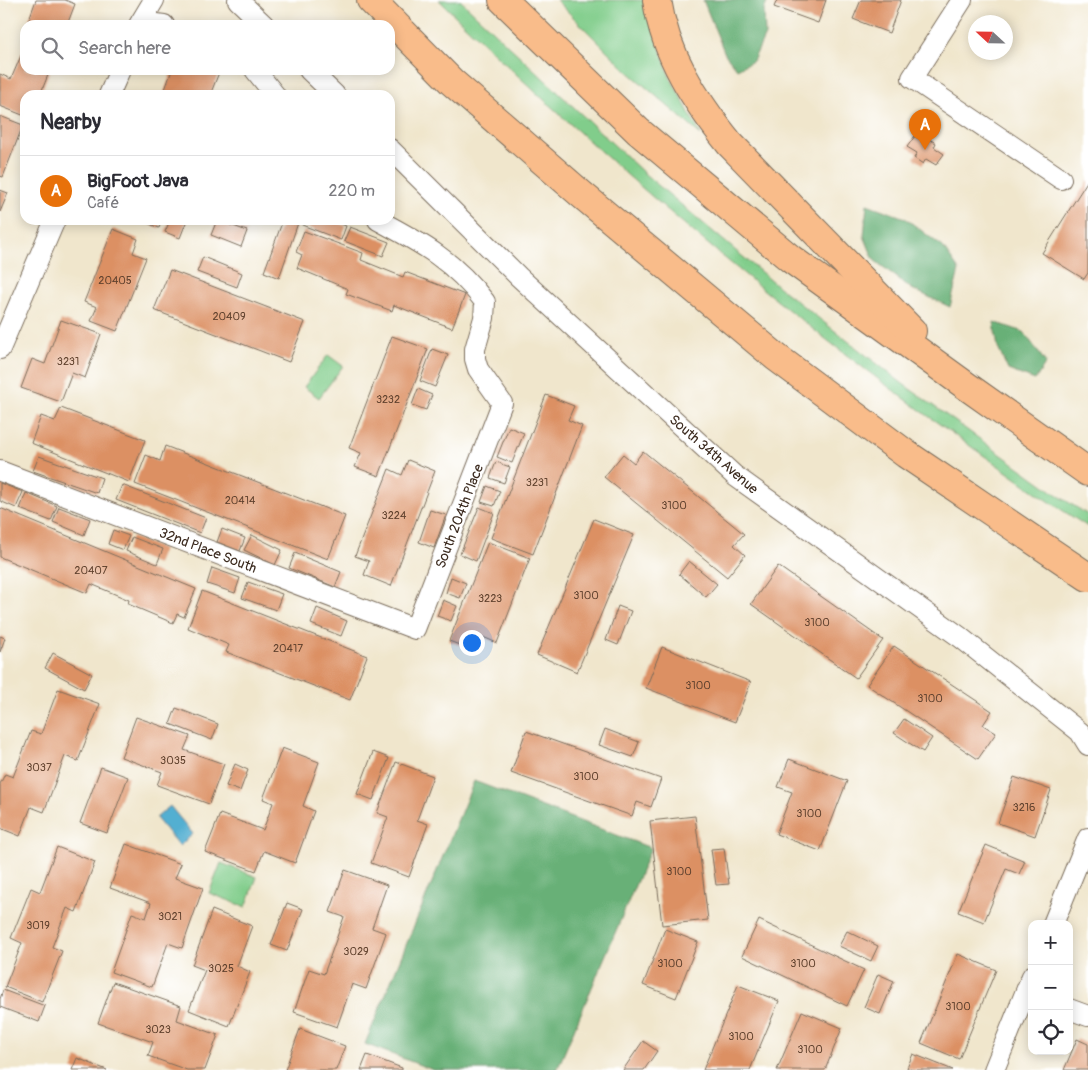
<!DOCTYPE html>
<meta charset="utf-8">
<style>
:root{--surface:#fff;--page:#f2f2f3;--text:#2b2b33;--muted:#7c7c81;--line:#e1e1e2;--accent:#1f6fb2}
body{margin:0;font-family:Pangolin,sans-serif;background:var(--page);color:var(--text)}
.controls{position:absolute;right:15px;bottom:15px;display:grid;overflow:hidden;border-radius:10px;box-shadow:0 2px 12px #0003}
.controls button{width:45px;height:45px;display:grid;place-items:center;padding:0;border:0;border-bottom:1px solid var(--line);background:var(--surface);color:var(--text);font:25px sans-serif}
.compass{position:absolute;left:968px;top:15px;width:45px;height:45px;border-radius:50%;background:var(--surface);box-shadow:0 2px 12px #0003;rotate:292deg}
.you{position:absolute;left:471px;top:642px;width:18px;height:18px;margin:-12px;border:4px solid #fff;border-radius:50%;background:#1a73e8;box-shadow:0 0 0 8px #1a73e833}
.badge{display:grid;place-items:center;width:32px;height:32px;border-radius:50%;background:var(--accent);color:#fff;font-size:16px;font-weight:700}
.pin{position:absolute;translate:-50% -41px;filter:drop-shadow(0 1px 2px #0008)}
.pin::after{content:'';position:absolute;top:26px;width:18px;height:15px;background:inherit;clip-path:polygon(0 0,100% 0,50% 100%)}
.list{margin:0;padding:0;list-style:none}
h2{display:flex;justify-content:space-between;align-items:center;height:65px;margin:0;padding:0 20px;font-size:21px}
h2 small{font-size:16px;font-weight:400;color:var(--muted)}
.list li{display:grid;grid-template-columns:32px 1fr auto;gap:15px;align-items:center;box-sizing:border-box;height:70px;padding:0 20px;border-top:1px solid var(--line)}
.list b{display:block;font-size:19px;white-space:nowrap}
.list p{margin:0;font-size:16px;white-space:nowrap;color:var(--muted)}
.list em{font-size:16px;font-style:normal;color:var(--muted)}
.icon{flex:none;width:28px;height:28px;fill:none;stroke:currentColor;stroke-width:2;stroke-linecap:round;stroke-linejoin:round}
.map{position:relative;flex:none;width:1088px;height:1070px;overflow:hidden}
.search{position:absolute;background:var(--surface);box-shadow:0 2px 12px #0003;left:20px;top:20px;width:375px;height:55px;display:flex;align-items:center;gap:12px;box-sizing:border-box;padding:0 18px;border-radius:15px;color:var(--muted);font-size:19px}
.panel{position:absolute;background:var(--surface);box-shadow:0 2px 12px #0003;left:20px;top:90px;width:375px;height:135px;border-radius:15px}
.map>svg:first-child{display:block}
</style>
<div class="map">
<svg width="1088" height="1070" viewBox="0 0 1088 1070">
<rect width="100%" height="100%" fill="#fff"/>
<filter id="ink" filterUnits="userSpaceOnUse"><feTurbulence type="fractalNoise" baseFrequency=".02" numOctaves="2"/><feDisplacementMap in="SourceGraphic" scale="10" xChannelSelector="R" yChannelSelector="G"/><feConvolveMatrix kernelMatrix="1 2 1 2 8 2 1 2 1" color-interpolation-filters="sRGB"/></filter>
<filter id="wash" filterUnits="userSpaceOnUse"><feTurbulence type="fractalNoise" baseFrequency=".0096" numOctaves="4" result="noise"/><feDisplacementMap in="SourceGraphic" scale="20" xChannelSelector="R" yChannelSelector="G"/><feGaussianBlur stdDeviation="1.12" result="paint"/><feColorMatrix in="noise" values="0 0 0 0 0 0 0 0 0 0 0 0 0 0 0 0 0 1.4 0 .05"/><feComposite in="paint" operator="in"/></filter>
<g filter="url(#wash)">
<rect width="100%" height="100%" fill="#f0e6cc"/>
<g fill="#81cd8b" stroke="#5e7c54">
<path d="M439,0H460L646,175L780,288L903,384L1059,496L1088,515V527C1045,500 1005,470 963,441C777,309 602,160 439,0Z"/>
<path d="M556,0H644L669,75L701,135L626,70Z"/>
<path d="M328,355L343,366L319,398L304,387Z"/>
<path d="M221,863L257,877L246,907L209,893Z"/>
</g>
<g fill="#68b077" stroke="#526d4a">
<path d="M703,0H768L764,10L765,35L753,61L737,69L725,54Z"/>
<path d="M867,204L905,218L943,247L959,270L950,307L912,289L874,260L864,236Z"/>
<path d="M994,322L1024,332L1046,363L1035,380L1008,370L998,348Z"/>
<path d="M474,781L651,848L557,1070H433L365,1044Z"/>
</g>
<path fill="#53afd1" stroke="#476c78" d="M170,806L193,834L179,846L156,818Z"/>
<g id="blocks">
<g fill="#dc9064">
<path d="M36,0H65L75,4L67,25H27Z"/>
<path d="M777,0H826L818,23L774,7Z"/>
<path d="M861,0H901L889,33L853,19Z"/>
<path d="M23,51L25,52V70H50L40,95H25V116L0,106V74L11,79Z"/>
<path d="M172,70H220L210,95H163Z"/>
<path d="M0,116L23,125L3,177L0,176Z"/>
<path d="M915,136L925,142L927,138L936,143L934,147L944,154L936,165L926,159L923,164L914,158L917,153L907,147Z"/>
<path d="M1088,180V273L1084,279L1042,253Z"/>
<path d="M0,190L8,193L0,212Z"/>
<path d="M140,220H162L159,228Z"/>
<path d="M170,220H187L180,238L165,232Z"/>
<path d="M217,220L247,231L241,247L211,235Z"/>
<path d="M283,220H299L279,278L264,272Z"/>
<path d="M304,220H331L346,226L341,240L302,225Z"/>
<path d="M350,227L389,242L383,256L344,241Z"/>
<path d="M113,229L138,239L133,253L146,258L117,331L91,321L97,307L84,302Z"/>
<path d="M304,231L363,253L361,260L403,277L405,272L465,295L452,328L394,305L392,311L346,294L348,289L297,268L302,255L296,252Z"/>
<path d="M203,257L242,273L237,287L197,272Z"/>
<path d="M170,270L305,322L289,362L154,310Z"/>
<path d="M61,320L101,334L85,378L72,373L61,402L21,388L32,359L45,364Z"/>
<path d="M392,336L428,349L379,476L355,467L361,453L349,448Z"/>
<path d="M432,349L448,355L435,387L420,381Z"/>
<path d="M418,389L432,395L426,410L412,405Z"/>
<path d="M546,395L574,406L568,420L582,426L533,554L491,538Z"/>
<path d="M61,408L145,440L129,482L31,443L41,416L55,421Z"/>
<path d="M509,427L524,433L512,463L497,457Z"/>
<path d="M165,446L345,516L328,559L135,484L146,455L160,461Z"/>
<path d="M643,451L744,534L734,545L745,555L727,577L604,477L623,454L634,463Z"/>
<path d="M39,456L102,478L97,493L33,471Z"/>
<path d="M408,460L435,471L391,586L364,575L369,561L355,556L389,469L402,475Z"/>
<path d="M496,462L510,467L504,483L490,478Z"/>
<path d="M0,483L23,492L16,508L0,501Z"/>
<path d="M122,485L206,518L200,533L116,500Z"/>
<path d="M487,486L500,491L494,506L481,502Z"/>
<path d="M26,493L57,506L51,521L20,509Z"/>
<path d="M59,507L90,519L84,535L53,522Z"/>
<path d="M479,507L494,513L476,561L460,554Z"/>
<path d="M0,508L196,589L184,617L177,614L173,623L128,604L129,600L91,584L87,593L0,557Z"/>
<path d="M430,510L446,515L434,548L419,542Z"/>
<path d="M594,519L634,535L577,672L537,655Z"/>
<path d="M222,529L245,538L240,551L217,542Z"/>
<path d="M113,530L129,536L123,550L108,544Z"/>
<path d="M252,535L282,550L275,565L244,550Z"/>
<path d="M132,537L163,549L157,564L126,551Z"/>
<path d="M488,542L530,558L497,643L483,637L478,652L449,641Z"/>
<path d="M295,553L341,572L335,587L289,568Z"/>
<path d="M689,561L717,584L706,597L679,574Z"/>
<path d="M778,566L883,640L856,678L751,604Z"/>
<path d="M212,568L240,578L235,593L207,584Z"/>
<path d="M451,577L466,583L460,598L446,593Z"/>
<path d="M248,582L282,594L276,610L242,598Z"/>
<path d="M202,591L367,656L350,700L226,652L229,645L188,628Z"/>
<path d="M443,600L457,606L451,621L437,616Z"/>
<path d="M618,606L631,611L618,645L606,640Z"/>
<path d="M317,608L347,621L341,636L311,624Z"/>
<path d="M0,636L5,638L0,652Z"/>
<path d="M894,646L992,711L983,725L996,733L978,759L867,685Z"/>
<path d="M662,647L751,682L735,722L646,688Z"/>
<path d="M53,653L92,674L84,689L45,668Z"/>
<path d="M58,689L100,704L78,761L65,756L44,812L31,807L20,836L0,828V784L5,774L13,777L31,731L41,734Z"/>
<path d="M176,708L218,724L212,740L170,724Z"/>
<path d="M136,717L190,736L184,750L224,764L209,804L157,785L162,772L121,757Z"/>
<path d="M904,719L932,738L923,752L894,733Z"/>
<path d="M605,729L639,742L633,757L599,745Z"/>
<path d="M526,731L661,779L651,807L637,802L632,816L511,773Z"/>
<path d="M282,748L319,762L303,806L314,811L295,863L264,851L256,871L205,852L220,814L263,830L273,803L263,799Z"/>
<path d="M373,752L389,758L373,800L357,794Z"/>
<path d="M789,759L847,781L820,851L776,834L792,792L778,787Z"/>
<path d="M396,762L433,776L417,820L428,824L409,877L371,863L388,817L377,813Z"/>
<path d="M235,764L248,770L240,791L226,786Z"/>
<path d="M101,767L128,777L107,833L80,823Z"/>
<path d="M1014,777L1051,790L1035,836L998,823Z"/>
<path d="M695,816L708,920L662,925L650,821Z"/>
<path d="M126,844L181,864L175,878L203,888L182,948L168,943L152,987L111,972L132,913L146,918L151,903L110,888Z"/>
<path d="M986,845L1025,861L1019,874L1006,869L984,922L958,912Z"/>
<path d="M57,847L95,862L76,912L67,908L52,947L62,951L42,1002L5,987L22,943L11,938L31,888L40,892Z"/>
<path d="M724,848L729,884L716,885L711,849Z"/>
<path d="M345,870L387,885L372,928L386,933L366,989L352,984L337,1027L294,1012L309,969L324,974L344,917L330,912Z"/>
<path d="M287,903L303,909L287,951L271,945Z"/>
<path d="M212,910L252,926L237,966L250,972L229,1026L189,1010L205,970L192,965Z"/>
<path d="M759,920L864,970L847,1006L742,956Z"/>
<path d="M665,929L698,942L676,998L643,985Z"/>
<path d="M847,931L878,946L871,961L839,946Z"/>
<path d="M958,954L996,970L959,1059L921,1043Z"/>
<path d="M878,974L894,981L880,1014L864,1007Z"/>
<path d="M113,982L181,1006L177,1020L218,1035L205,1070H187L148,1056L153,1042L98,1023Z"/>
<path d="M738,985L779,1001L750,1070H703Z"/>
<path d="M3,990L45,1006L39,1022L0,1007V999Z"/>
<path d="M802,1011L842,1028L825,1070H777Z"/>
<path d="M300,1029L345,1046L336,1070H285Z"/>
<path d="M1077,1039L1088,1044V1070H1064Z"/>
<path d="M643,1041L657,1051L644,1070H623Z"/>
<path d="M913,1054L953,1070H913L907,1068Z"/>
<path d="M367,1055L402,1068V1070H361Z"/>
<path d="M77,1058L107,1070H72Z"/>
</g>
</g>
</g>
<g filter="url(#ink)">
<use href="#blocks" fill-opacity="0" stroke="#7a6c5b" stroke-width="1"/>
<g fill="none" stroke-linecap="round" stroke-linejoin="round">
<defs>
<g id="minor">
<path d="M238,0L264,25"/>
<path d="M962,0L912,78L1061,179"/>
<path d="M141,22L164,25"/>
<path d="M139,25L154,0"/>
<path d="M255,70L275,95"/>
<path d="M309,70L335,95"/>
<path d="M109,95L120,70"/>
<path d="M390,149L519,277L735,476L960,637L1080,732L1088,745"/>
<path d="M0,349L55,220"/>
<path d="M0,471L415,629L502,403L478,369L475,359V349L484,318L485,302C454,261 423,244 378,220"/>
<path d="M1053,924L1088,838"/>
<path d="M1069,1009L1088,1016"/>
<path d="M994,1070L1032,976"/>
</g>
<g id="highway">
<path d="M371,0L452,82L581,194L776,357L906,454L1088,577"/>
<path d="M503,0L638,131L791,259L965,385L1088,472"/>
<path d="M657,0C665,55 696,102 730,144L912,331"/>
</g>
</defs>
<use href="#minor" stroke="#7a6c5b" stroke-width="22"/>
<use href="#highway" stroke="#7a6c5b" stroke-width="30"/>
<use href="#minor" stroke="#fff" stroke-width="20"/>
<use href="#highway" stroke="#f9bc8a" stroke-width="28"/>
</g>
</g>
<g text-anchor="middle" stroke-width="4.5" stroke-linejoin="round" paint-order="stroke">
<g font-size="11" fill="#634430">
<text x="115" y="284">20405</text>
<text x="229" y="320">20409</text>
<text x="68" y="365">3231</text>
<text x="388" y="403">3232</text>
<text x="537" y="486">3231</text>
<text x="240" y="504">20414</text>
<text x="674" y="509">3100</text>
<text x="394" y="519">3224</text>
<text x="91" y="574">20407</text>
<text x="586" y="599">3100</text>
<text x="490" y="602">3223</text>
<text x="817" y="626">3100</text>
<text x="288" y="652">20417</text>
<text x="698" y="689">3100</text>
<text x="930" y="702">3100</text>
<text x="173" y="764">3035</text>
<text x="39" y="771">3037</text>
<text x="586" y="780">3100</text>
<text x="1024" y="811">3216</text>
<text x="809" y="817">3100</text>
<text x="679" y="875">3100</text>
<text x="170" y="920">3021</text>
<text x="38" y="929">3019</text>
<text x="356" y="955">3029</text>
<text x="670" y="967">3100</text>
<text x="803" y="967">3100</text>
<text x="221" y="972">3025</text>
<text x="958" y="1010">3100</text>
<text x="158" y="1033">3023</text>
<text x="741" y="1040">3100</text>
<text x="810" y="1053">3100</text>
</g>
<g font-size="14" fill="#3b2a1e" stroke="#fff">
<text transform="translate(714 454) rotate(41)" y="5">South 34th Avenue</text>
<text transform="translate(459 516) rotate(-69)" y="5">South 204th Place</text>
<text transform="translate(208 550) rotate(21)" y="5">32nd Place South</text>
</g>
</g>
</svg>
<div class="controls">
<button>+</button>
<button>−</button>
<button><svg class="icon" aria-label="locate" viewBox="0 0 24 24"><circle cx="12" cy="12" r="6"/><path d="M12 2v4M12 18v4M2 12h4M18 12h4"/></svg></button>
</div>
<svg class="compass" viewBox="-18 -18 36 36"><path d="M0-13l5 13h-10z" fill="#e53935"/><path d="M0 13l5-13h-10z" fill="#7c7c81"/></svg>
<div class="you"></div>
<div class="pin badge" style="left:925px;top:150px;background:#e8710a">A</div>
<div class="search"><svg class="icon" aria-label="search" viewBox="0 0 24 24"><circle cx="10" cy="10" r="6"/><path d="M15 15l6 6"/></svg>Search here</div>
<section class="panel">
<h2>Nearby<small></small></h2>
<ul class="list">
<li><span class="badge" style="background:#e8710a">A</span><div><b>BigFoot Java</b><p>Café</p></div><em>220 m</em></li>
</ul>
</section>
</div>
